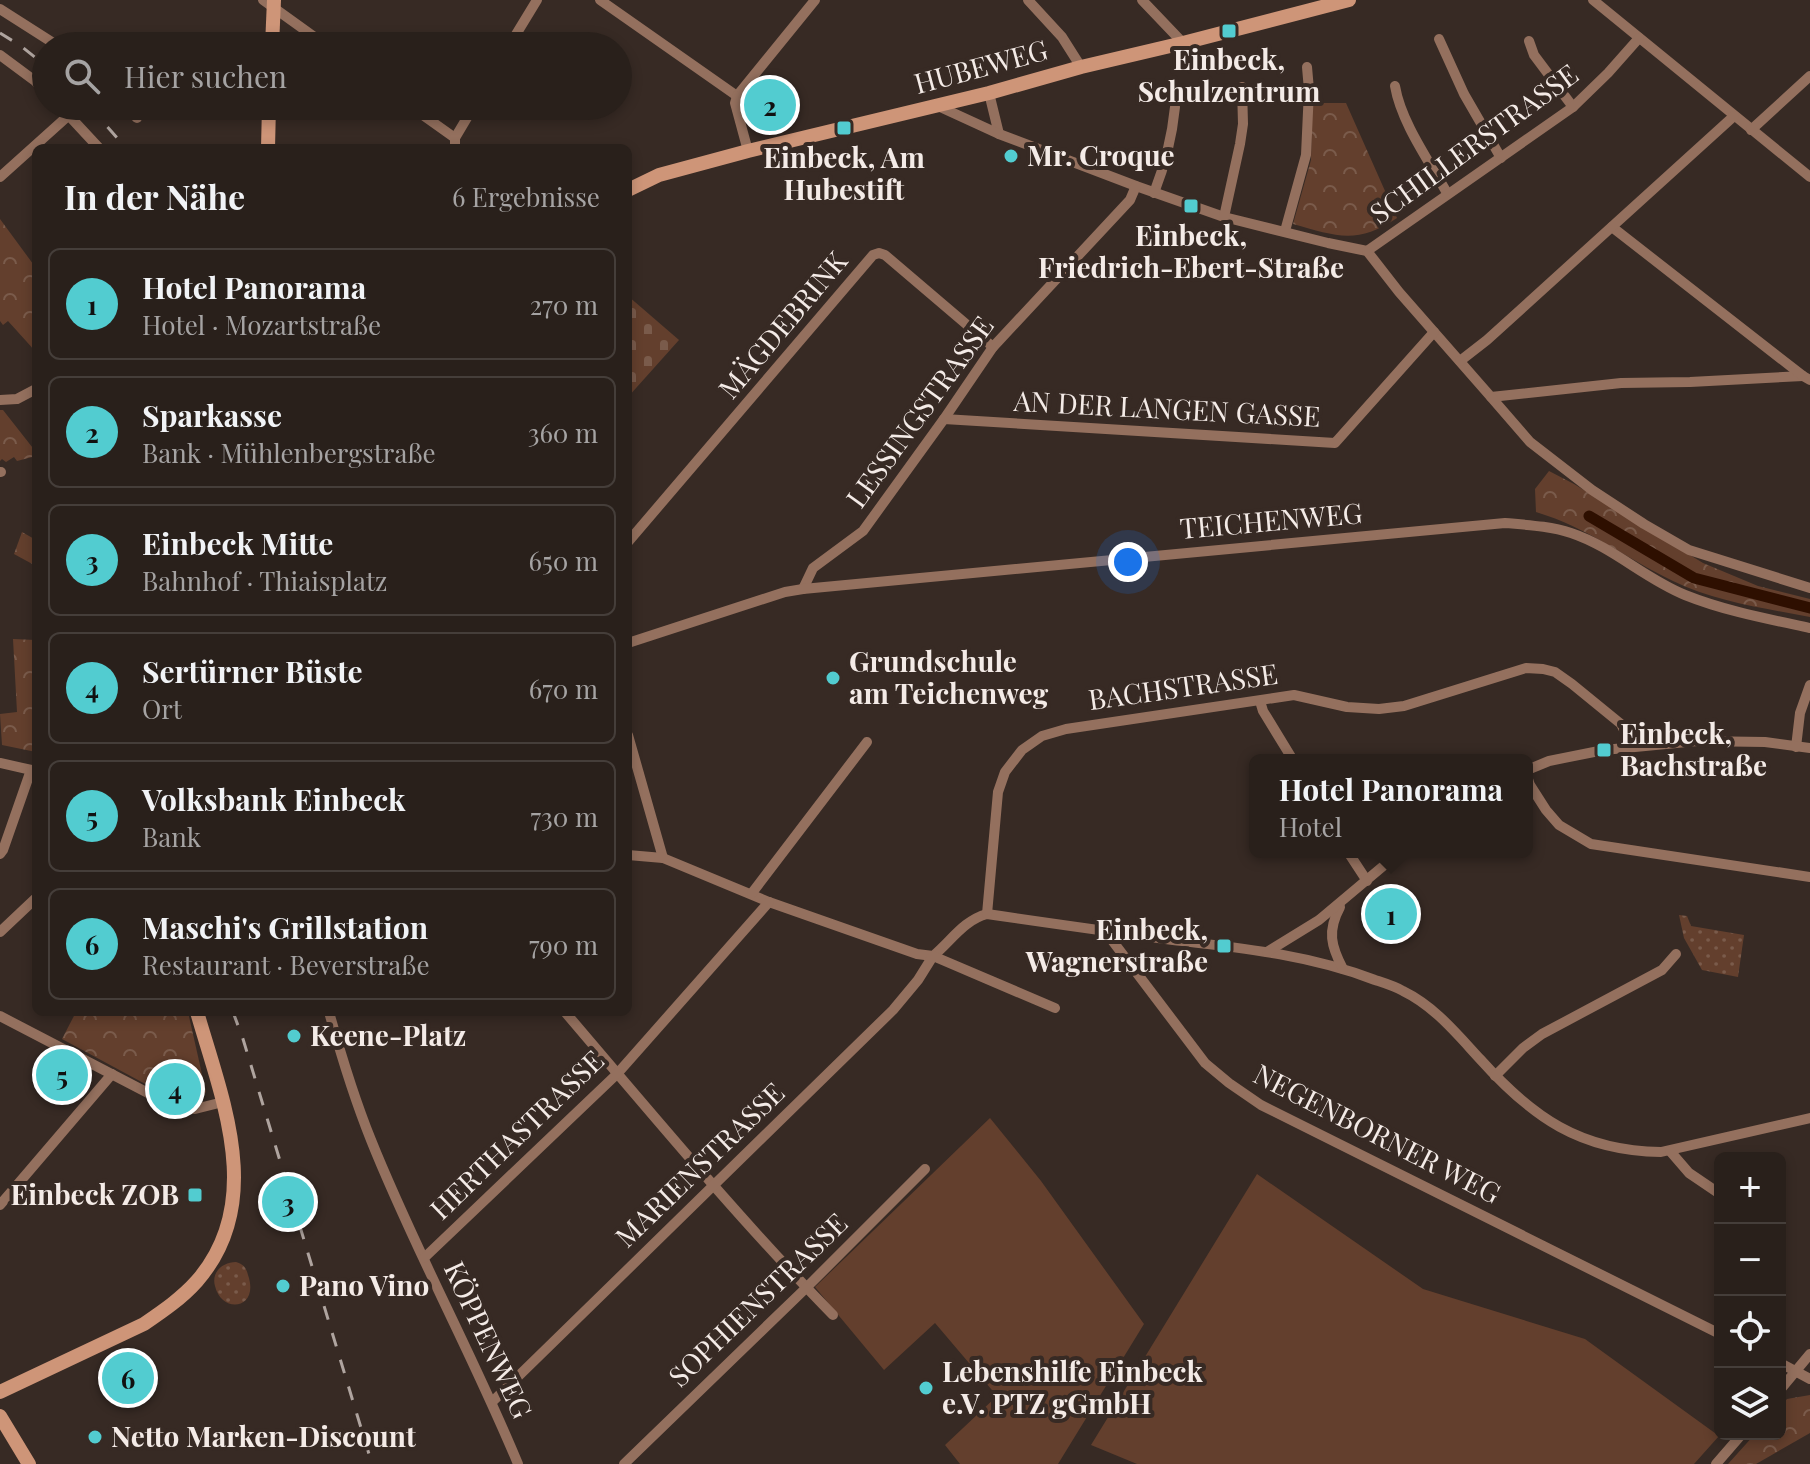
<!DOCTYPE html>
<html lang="de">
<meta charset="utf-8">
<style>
:root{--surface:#29201b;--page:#352d28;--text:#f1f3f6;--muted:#a5a3a3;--line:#453e3a;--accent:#52ccd0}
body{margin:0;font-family:"Playfair Display",serif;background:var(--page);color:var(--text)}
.controls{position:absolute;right:24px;bottom:24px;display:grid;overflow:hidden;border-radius:12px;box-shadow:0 4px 12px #0003}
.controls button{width:72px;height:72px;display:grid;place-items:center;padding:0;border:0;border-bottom:2px solid var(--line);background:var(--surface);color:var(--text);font:40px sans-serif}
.you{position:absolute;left:1128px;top:562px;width:28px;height:28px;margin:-20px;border:6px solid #fff;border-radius:50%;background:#1a73e8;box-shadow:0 0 0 12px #1a73e833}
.badge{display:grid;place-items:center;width:52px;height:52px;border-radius:50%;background:var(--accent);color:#111;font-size:26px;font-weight:700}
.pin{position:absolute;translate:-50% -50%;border:4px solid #fff;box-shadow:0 2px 8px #0006}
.popup{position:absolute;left:1249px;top:754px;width:284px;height:104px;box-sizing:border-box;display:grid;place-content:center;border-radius:12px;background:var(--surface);filter:drop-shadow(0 2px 6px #0005);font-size:26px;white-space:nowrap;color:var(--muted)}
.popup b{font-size:30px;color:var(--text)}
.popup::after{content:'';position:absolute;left:50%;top:100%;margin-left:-16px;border:16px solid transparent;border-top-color:var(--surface)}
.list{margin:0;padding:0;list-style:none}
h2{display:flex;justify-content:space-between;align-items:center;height:104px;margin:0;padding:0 32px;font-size:34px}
h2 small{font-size:26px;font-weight:400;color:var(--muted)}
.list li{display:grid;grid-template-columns:52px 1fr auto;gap:24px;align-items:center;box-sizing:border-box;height:112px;margin:0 16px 16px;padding:0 16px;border:2px solid var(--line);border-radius:12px}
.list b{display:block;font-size:30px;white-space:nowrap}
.list p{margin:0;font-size:26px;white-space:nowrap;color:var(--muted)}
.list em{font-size:26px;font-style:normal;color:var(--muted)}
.icon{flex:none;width:44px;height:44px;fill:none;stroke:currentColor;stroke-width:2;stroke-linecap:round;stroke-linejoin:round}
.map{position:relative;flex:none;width:1810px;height:1464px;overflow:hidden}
.search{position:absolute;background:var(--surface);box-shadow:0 4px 12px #0003;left:32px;top:32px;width:600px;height:88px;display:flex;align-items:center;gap:20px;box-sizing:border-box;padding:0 28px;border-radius:44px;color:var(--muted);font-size:30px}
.panel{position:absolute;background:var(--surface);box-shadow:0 4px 12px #0003;left:32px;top:144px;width:600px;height:872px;border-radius:12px}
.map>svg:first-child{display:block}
</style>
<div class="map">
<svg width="1810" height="1464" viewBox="0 0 1810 1464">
<defs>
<pattern id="grass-dots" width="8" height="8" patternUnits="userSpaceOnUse" patternTransform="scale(2)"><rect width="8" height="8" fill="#633f2d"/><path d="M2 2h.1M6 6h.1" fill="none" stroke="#7a5b4b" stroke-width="1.8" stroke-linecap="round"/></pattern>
<pattern id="forest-crowns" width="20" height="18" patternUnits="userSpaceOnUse" patternTransform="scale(2)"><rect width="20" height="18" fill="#633f2d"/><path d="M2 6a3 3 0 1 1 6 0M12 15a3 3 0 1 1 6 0" fill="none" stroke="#7a5b4b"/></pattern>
<pattern id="cemetery-stones" width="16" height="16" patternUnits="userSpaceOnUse" patternTransform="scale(2)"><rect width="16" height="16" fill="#633f2d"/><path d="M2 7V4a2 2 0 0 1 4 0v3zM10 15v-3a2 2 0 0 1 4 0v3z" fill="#7a5b4b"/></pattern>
</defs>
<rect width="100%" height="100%" fill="#372a24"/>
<g fill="url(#grass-dots)">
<path d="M1679,915L1687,916L1691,926L1744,935L1738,977L1702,970L1684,938Z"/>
<path d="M236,1262C243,1264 246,1267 248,1275C260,1309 222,1315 215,1286C211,1272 223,1262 236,1262Z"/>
</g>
<g fill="url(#forest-crowns)">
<path d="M1312,103H1346L1397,218C1357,245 1336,236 1293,224L1311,160Z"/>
<path d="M0,219L36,268V352L8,321L3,325L0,321Z"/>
<path d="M0,410H3L36,452V456L17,461L14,457L6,462L2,459L0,461Z"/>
<path d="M1549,471L1574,484L1703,563L1758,586L1810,599V617C1764,608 1716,602 1673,581C1625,558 1589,528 1536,512L1535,489Z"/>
<path d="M22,532L36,540V566L14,554Z"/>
<path d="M13,639L36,640V752L2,745L0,714L17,712Z"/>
<path d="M76,1012H188L206,1092L199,1103L175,1100L62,1039Z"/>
<path d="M1810,1395V1433L1756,1464H1728L1755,1434H1780V1407L1787,1399Z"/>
</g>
<path fill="url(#cemetery-stones)" d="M628,296L679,340L628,397Z"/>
<g fill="#633f2d">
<path d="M990,1118L1041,1181L1144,1324L1058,1464H960L945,1445L997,1396L935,1323L884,1370L815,1287Z"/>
<path d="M1257,1174L1423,1289L1585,1339L1719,1436L1694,1464H1137L1091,1445Z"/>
</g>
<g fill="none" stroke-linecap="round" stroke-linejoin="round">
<path stroke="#2e0f00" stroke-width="11" d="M1589,516L1694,578L1810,608"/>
<g stroke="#94705e" stroke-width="10">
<path d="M263,0L327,46"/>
<path d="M600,0L737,96"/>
<path d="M1028,0L1062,37L1081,67"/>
<path d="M1142,0L1183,43"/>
<path d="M1593,0L1810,177"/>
<path d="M0,9L58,46"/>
<path d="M1439,39L1464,94L1501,158"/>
<path d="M1529,41L1534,55L1573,107"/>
<path d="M509,46L537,0"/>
<path d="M0,55L35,81L46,92"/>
<path d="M1395,86C1401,122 1429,161 1447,193"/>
<path d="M989,93L999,134"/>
<path d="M737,96L815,0"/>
<path d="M737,96L735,103L748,151"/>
<path d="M60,106L99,148"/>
<path d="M125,106L137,118"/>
<path d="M410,106L455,138"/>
<path d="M938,106L999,134L1136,186L1224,217L1328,243L1367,251L1399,292L1491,397L1621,383L1690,382L1803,376"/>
<path d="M1751,130L1810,76"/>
<path d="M455,148V138L474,106"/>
<path d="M0,177L69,115"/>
<path d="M1154,193C1165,165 1172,137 1175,107"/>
<path d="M1224,217L1240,144L1243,124L1242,87"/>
<path d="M1612,227L1803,376L1810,380"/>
<path d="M1285,231L1306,155L1309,90L1307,67"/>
<path d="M1367,251L1573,107L1608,73L1639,38"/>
<path d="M1460,361L1487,340L1734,116"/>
<path d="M1491,397L1530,442L1592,490L1644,524L1689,550L1810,588"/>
<path d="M0,400L17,399L36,389"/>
<path d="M944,419L1335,443L1434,332"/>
<path d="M0,472H1"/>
<path d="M628,542L873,255L879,253L885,255L993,347"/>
<path d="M803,589L813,568L863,531L944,419L993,347L1130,200L1136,186"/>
<path d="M628,643L785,592L803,589L1505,523C1527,525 1550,526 1571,533C1613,547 1645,579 1685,595C1725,611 1768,619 1810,628"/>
<path d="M1260,701L1263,711L1293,760"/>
<path d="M628,735L663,858"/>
<path d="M1796,747L1800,713L1810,685"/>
<path d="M0,763L36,771"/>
<path d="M1527,770L1549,761L1604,750L1697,741L1765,742L1810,748"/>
<path d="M1527,776L1530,785L1546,810L1559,825L1591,844L1810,877"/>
<path d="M1348,852L1367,881"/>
<path d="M0,854L3,850L31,770"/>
<path d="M628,855L663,858L769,902L917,954L933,956C951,941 964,920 987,914C1049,923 1111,932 1173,940C1242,948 1310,955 1375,980C1384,983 1394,986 1403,991C1434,1006 1456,1033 1480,1059C1532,1117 1580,1151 1661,1152L1810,1118"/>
<path d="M752,893L867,742"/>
<path d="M1340,907C1327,931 1331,946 1343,969"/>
<path d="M987,914L998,792L1005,772L1022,750L1042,736L1066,729L1294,695L1347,707L1379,709L1404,706L1526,668L1543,669L1555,672L1572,684L1621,724L1632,746"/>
<path d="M1105,931L1205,1063L1229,1083L1261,1105L1720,1334"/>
<path d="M0,932L36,898"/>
<path d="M1267,952L1319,920L1400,852"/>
<path d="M329,1012C341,1055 354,1098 371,1140C415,1250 473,1355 518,1464"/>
<path d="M565,1012C652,1114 739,1219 833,1315"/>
<path d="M0,1016L173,1106L195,1109L223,1102"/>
<path d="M1495,1076L1523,1048L1542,1034L1662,970L1676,954"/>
<path d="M1670,1151L1689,1173L1720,1194"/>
<path d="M0,1205L112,1074"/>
<path d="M424,1258L617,1074L769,902"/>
<path d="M1780,1363L1810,1379"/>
<path d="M1780,1390L1810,1354"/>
<path d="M492,1402L893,1010L918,980L933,956L1055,1008"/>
<path d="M624,1464L806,1288L925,1169"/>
<path d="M1716,1464L1742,1434"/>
</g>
<g stroke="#ce9578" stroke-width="14">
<path d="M272,46L274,0"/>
<path d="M268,148L269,106"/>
<path d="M628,190L659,175L748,151L989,93L1081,67L1183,43L1349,0"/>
<path d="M0,1392L144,1324C163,1311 182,1298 197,1281C266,1202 222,1099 197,1012"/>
<path d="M0,1416L29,1464"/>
</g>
<g stroke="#afa49f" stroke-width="3" stroke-dasharray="14 14" stroke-linecap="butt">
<path d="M0,33L21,46L46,66"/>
<path d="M89,106L126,148"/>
<path d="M233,1012L243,1039L372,1464"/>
</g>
</g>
<g fill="#52ccd0" stroke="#372a24" stroke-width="3">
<rect x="1221" y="23" width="16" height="16" rx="4"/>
<rect x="836" y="120" width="16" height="16" rx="4"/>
<circle cx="1011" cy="156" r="8"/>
<rect x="1183" y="198" width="16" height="16" rx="4"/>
<circle cx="833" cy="678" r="8"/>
<rect x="1596" y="742" width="16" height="16" rx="4"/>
<rect x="1216" y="938" width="16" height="16" rx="4"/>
<circle cx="294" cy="1036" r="8"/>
<rect x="187" y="1187" width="16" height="16" rx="4"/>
<circle cx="283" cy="1286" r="8"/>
<circle cx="926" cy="1388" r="8"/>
<circle cx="95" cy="1437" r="8"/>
</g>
<g text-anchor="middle" stroke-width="8" stroke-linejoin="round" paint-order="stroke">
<g font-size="28" font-weight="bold" fill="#f4ebe7" stroke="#372a24" text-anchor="start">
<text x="1229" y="70" text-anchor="middle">Einbeck,<tspan x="1229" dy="32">Schulzentrum</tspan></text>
<text x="1027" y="166">Mr. Croque</text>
<text x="844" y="168" text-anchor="middle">Einbeck, Am<tspan x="844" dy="32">Hubestift</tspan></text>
<text x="1191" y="246" text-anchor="middle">Einbeck,<tspan x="1191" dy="32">Friedrich-Ebert-Straße</tspan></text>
<text x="849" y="672">Grundschule<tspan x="849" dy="32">am Teichenweg</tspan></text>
<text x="1620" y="744">Einbeck,<tspan x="1620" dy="32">Bachstraße</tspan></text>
<text x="1208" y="940" text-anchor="end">Einbeck,<tspan x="1208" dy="32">Wagnerstraße</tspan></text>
<text x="310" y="1046">Keene-Platz</text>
<text x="179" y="1205" text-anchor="end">Einbeck ZOB</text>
<text x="299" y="1296">Pano Vino</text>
<text x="942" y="1382">Lebenshilfe Einbeck<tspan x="942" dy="32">e.V. PTZ gGmbH</tspan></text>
<text x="111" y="1447">Netto Marken-Discount</text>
</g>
<g font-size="28" fill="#f4ebe7" stroke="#372a24">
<text transform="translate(981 67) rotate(-15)" y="10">HUBEWEG</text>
<text transform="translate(1474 144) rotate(-36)" y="10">SCHILLERSTRASSE</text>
<text transform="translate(783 325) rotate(-50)" y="10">MÄGDEBRINK</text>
<text transform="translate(1167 409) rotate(3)" y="10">AN DER LANGEN GASSE</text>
<text transform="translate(920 412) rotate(-54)" y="10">LESSINGSTRASSE</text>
<text transform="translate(1271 521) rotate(-5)" y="10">TEICHENWEG</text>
<text transform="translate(1183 687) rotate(-8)" y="10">BACHSTRASSE</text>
<text transform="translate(1377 1134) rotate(27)" y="10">NEGENBORNER WEG</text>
<text transform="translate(517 1135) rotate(-44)" y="10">HERTHASTRASSE</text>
<text transform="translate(700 1165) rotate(-44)" y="10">MARIENSTRASSE</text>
<text transform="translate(758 1300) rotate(-44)" y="10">SOPHIENSTRASSE</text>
<text transform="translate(488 1340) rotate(65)" y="10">KÖPPENWEG</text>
</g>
</g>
</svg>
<div class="controls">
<button>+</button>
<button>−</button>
<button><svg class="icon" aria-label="locate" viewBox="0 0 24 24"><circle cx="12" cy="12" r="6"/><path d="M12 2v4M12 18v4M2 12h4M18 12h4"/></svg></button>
<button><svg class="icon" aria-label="layers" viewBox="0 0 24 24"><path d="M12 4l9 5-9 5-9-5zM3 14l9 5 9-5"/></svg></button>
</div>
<div class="you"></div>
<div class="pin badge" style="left:1391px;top:914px">1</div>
<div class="popup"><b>Hotel Panorama</b>Hotel</div>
<div class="pin badge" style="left:770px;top:105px">2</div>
<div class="pin badge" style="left:288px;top:1202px">3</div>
<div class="pin badge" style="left:175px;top:1089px">4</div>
<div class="pin badge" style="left:62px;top:1075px">5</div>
<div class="pin badge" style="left:128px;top:1378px">6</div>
<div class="search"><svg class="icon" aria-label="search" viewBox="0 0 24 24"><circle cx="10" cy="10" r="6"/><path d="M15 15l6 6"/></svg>Hier suchen</div>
<section class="panel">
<h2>In der Nähe<small>6 Ergebnisse</small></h2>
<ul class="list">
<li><span class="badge">1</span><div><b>Hotel Panorama</b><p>Hotel · Mozartstraße</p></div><em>270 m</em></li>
<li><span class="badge">2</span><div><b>Sparkasse</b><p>Bank · Mühlenbergstraße</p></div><em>360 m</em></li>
<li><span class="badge">3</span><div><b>Einbeck Mitte</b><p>Bahnhof · Thiaisplatz</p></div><em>650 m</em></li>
<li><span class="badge">4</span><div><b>Sertürner Büste</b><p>Ort</p></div><em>670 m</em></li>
<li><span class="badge">5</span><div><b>Volksbank Einbeck</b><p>Bank</p></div><em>730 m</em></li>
<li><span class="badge">6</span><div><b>Maschi's Grillstation</b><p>Restaurant · Beverstraße</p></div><em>790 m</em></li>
</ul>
</section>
</div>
